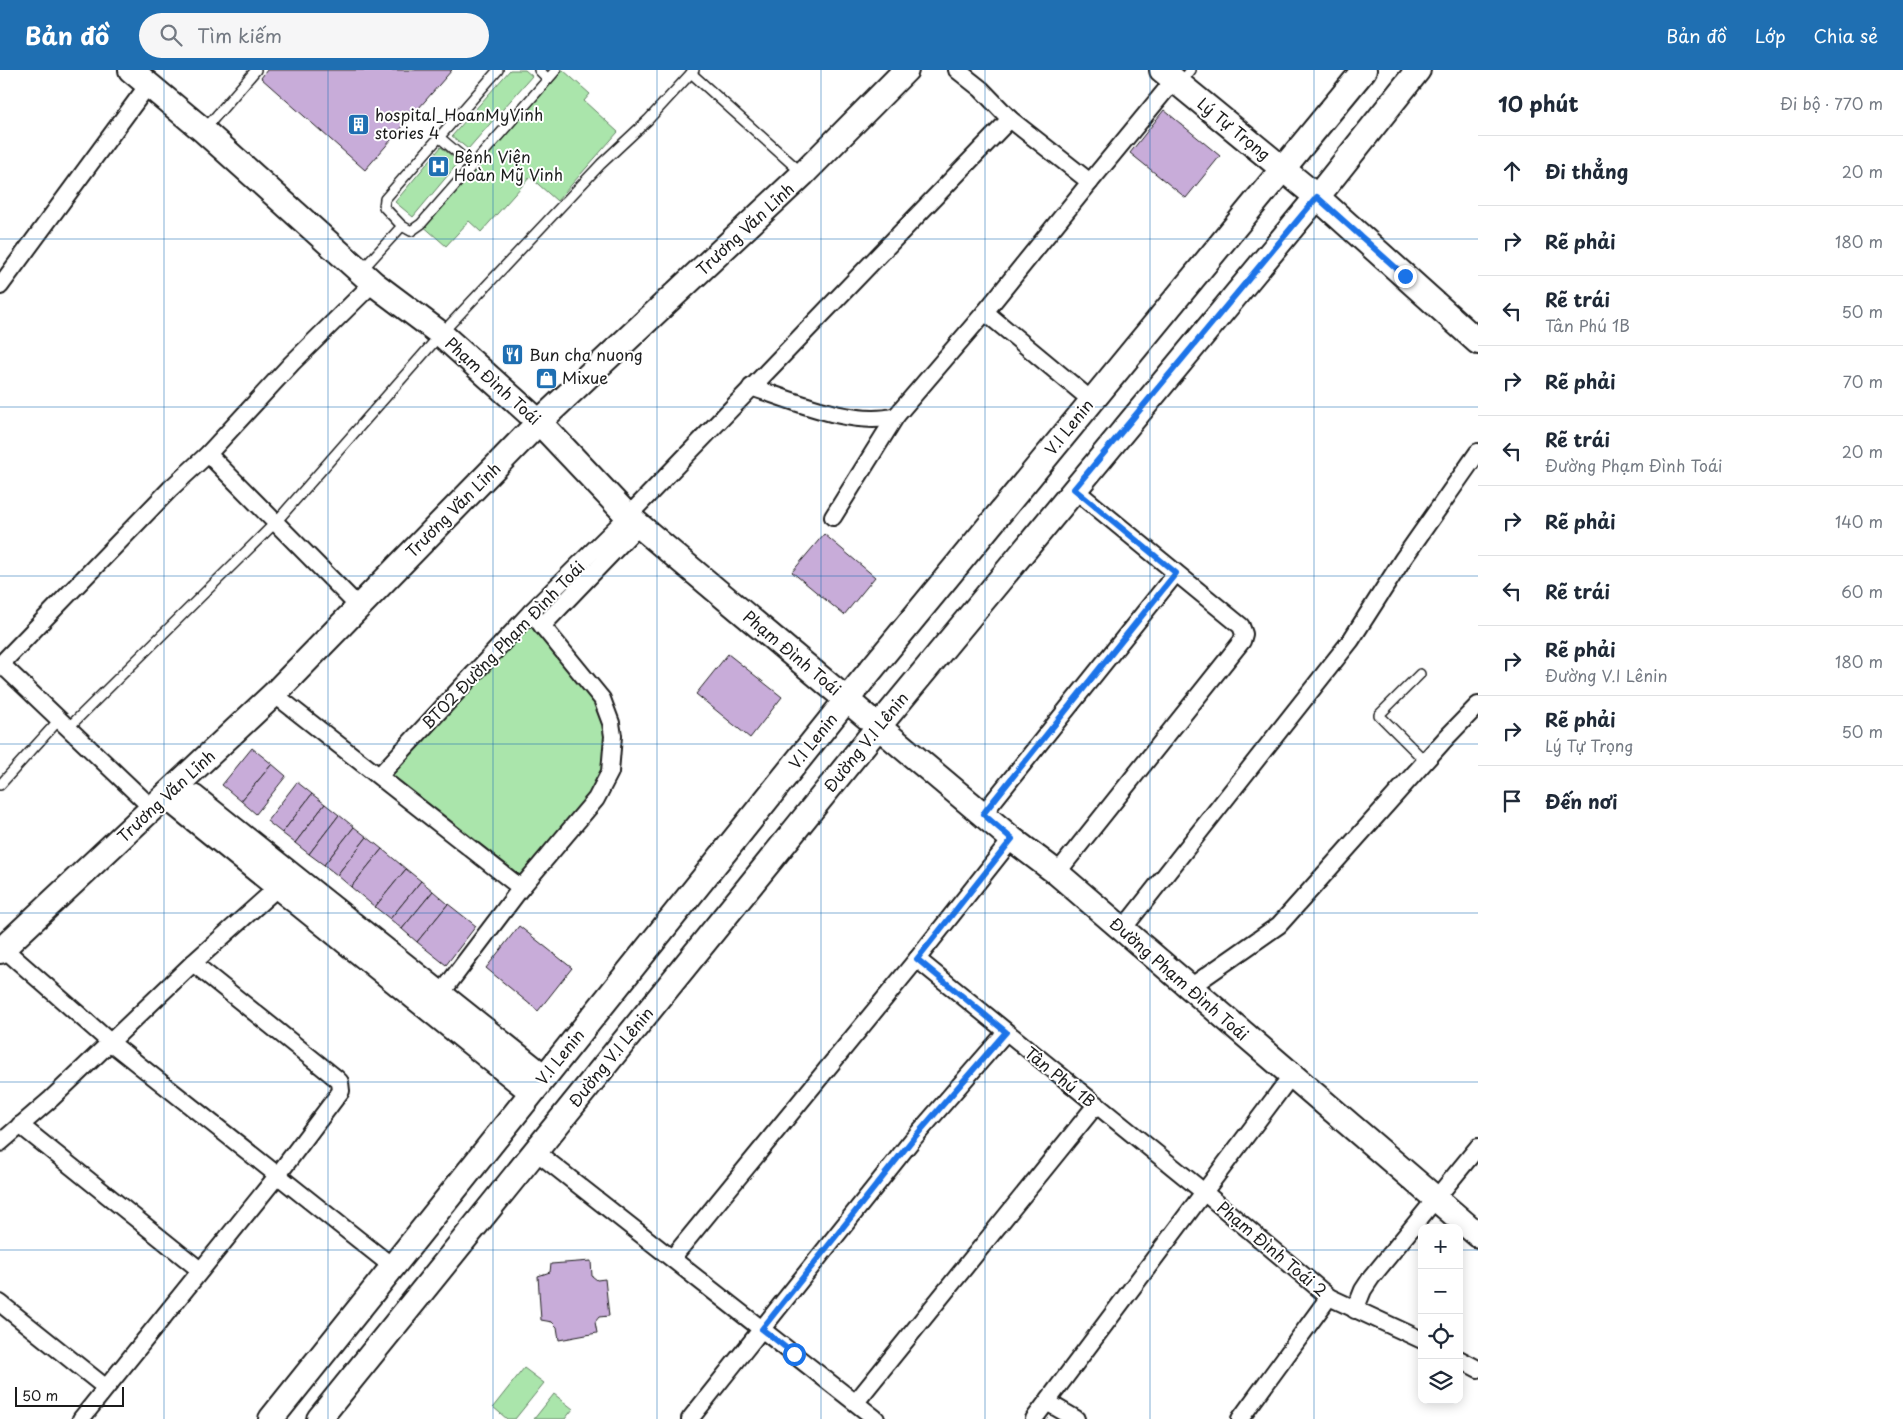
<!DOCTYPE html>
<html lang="vi">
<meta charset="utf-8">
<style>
:root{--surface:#fff;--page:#f6f6f7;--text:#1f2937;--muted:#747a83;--line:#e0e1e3;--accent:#1f6fb2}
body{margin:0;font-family:"Playpen Sans",sans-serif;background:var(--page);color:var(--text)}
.controls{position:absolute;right:15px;bottom:15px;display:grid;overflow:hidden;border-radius:10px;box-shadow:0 2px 12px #0003}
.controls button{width:45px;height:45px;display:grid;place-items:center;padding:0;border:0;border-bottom:1px solid var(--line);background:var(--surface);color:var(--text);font:25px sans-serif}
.scale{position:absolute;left:15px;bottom:12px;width:109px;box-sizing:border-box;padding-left:5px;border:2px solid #1c1c1c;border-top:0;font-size:14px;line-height:18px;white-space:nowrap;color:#1c1c1c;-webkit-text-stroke:4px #fff;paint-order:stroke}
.stop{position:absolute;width:15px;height:15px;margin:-11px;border:4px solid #1a73e8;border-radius:50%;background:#fff}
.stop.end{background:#1a73e8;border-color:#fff;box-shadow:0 1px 5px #0008}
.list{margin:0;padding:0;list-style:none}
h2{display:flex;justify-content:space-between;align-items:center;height:65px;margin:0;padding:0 20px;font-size:21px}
h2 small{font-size:16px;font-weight:400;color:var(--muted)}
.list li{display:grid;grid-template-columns:32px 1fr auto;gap:15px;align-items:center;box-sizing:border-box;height:70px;padding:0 20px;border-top:1px solid var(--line)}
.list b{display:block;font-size:19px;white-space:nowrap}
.list p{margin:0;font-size:16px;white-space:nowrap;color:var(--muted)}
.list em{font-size:16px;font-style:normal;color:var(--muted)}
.icon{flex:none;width:28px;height:28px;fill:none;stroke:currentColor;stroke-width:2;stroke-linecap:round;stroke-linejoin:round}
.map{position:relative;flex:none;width:1478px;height:1349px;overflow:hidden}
header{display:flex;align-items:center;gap:30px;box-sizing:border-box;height:70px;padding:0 25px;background:var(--accent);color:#fff}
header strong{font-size:24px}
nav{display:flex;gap:28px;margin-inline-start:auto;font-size:18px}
.search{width:350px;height:45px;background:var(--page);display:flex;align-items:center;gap:12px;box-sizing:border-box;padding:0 18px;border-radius:28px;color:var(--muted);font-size:19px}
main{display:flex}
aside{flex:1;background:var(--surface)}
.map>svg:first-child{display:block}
</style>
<header>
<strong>Bản đồ</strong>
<div class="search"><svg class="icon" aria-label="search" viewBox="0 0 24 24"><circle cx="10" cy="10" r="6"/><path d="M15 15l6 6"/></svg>Tìm kiếm</div>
<nav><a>Bản đồ</a><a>Lớp</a><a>Chia sẻ</a></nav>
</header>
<main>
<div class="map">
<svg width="1478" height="1349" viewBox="0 0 1478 1349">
<rect width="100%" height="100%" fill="#fff"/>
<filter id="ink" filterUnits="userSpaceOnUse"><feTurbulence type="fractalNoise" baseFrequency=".02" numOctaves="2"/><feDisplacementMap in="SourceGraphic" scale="10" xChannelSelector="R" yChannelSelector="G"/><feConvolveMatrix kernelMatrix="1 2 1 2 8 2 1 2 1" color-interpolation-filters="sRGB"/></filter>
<g filter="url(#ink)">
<g fill="#aae5ab" stroke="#638064">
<path d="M510,0H525L532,6L468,79L452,66Z"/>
<path d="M558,0H563L590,24L584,31L618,62L557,131L530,107L481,162L469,151L446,176L421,154Z"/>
<path d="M441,77L459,92L413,147L395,132Z"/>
<path d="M531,542L602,629L610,702L521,818L379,706Z"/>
<path d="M524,1298L544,1313L515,1349H507L493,1337Z"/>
<path d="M554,1324L573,1339L565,1349H534Z"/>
</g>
<g fill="#c8acd9" stroke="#1c1c1c">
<path d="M267,0H452L365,100L261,8Z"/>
<path d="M1164,40L1220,86L1186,128L1130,83Z"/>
<path d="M824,464L875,507L844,545L792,502Z"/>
<path d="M728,584L782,627L750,668L696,624Z"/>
<path d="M252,678L272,694L241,731L222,715Z"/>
<path d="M272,694L286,706L256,744L241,731Z"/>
<path d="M297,712L312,724L282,763L267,751Z"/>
<path d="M312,724L325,734L295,773L282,763Z"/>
<path d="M325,734L339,745L309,784L295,773Z"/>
<path d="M339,745L354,757L324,795L309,784Z"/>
<path d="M354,757L367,767L337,805L324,795Z"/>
<path d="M367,767L382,779L351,817L337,805Z"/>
<path d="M382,779L406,799L375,837L351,817Z"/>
<path d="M406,799L421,811L390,849L375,837Z"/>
<path d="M421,811L433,821L402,859L390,849Z"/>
<path d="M433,821L448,834L417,872L402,859Z"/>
<path d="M448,834L476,856L446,895L417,872Z"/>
<path d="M519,856L572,898L538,941L486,898Z"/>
<path d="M591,1191L592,1206L597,1210L605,1209L609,1246L599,1247L595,1252L597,1263L559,1270L557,1257L552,1252L541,1250L538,1206L550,1202L551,1194Z"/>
</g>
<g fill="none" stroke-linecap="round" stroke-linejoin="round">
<defs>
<g id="lane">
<path d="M539,0L548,9"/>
<path d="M691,3L803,104"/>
<path d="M1180,14L1191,0"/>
<path d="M204,60L256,0"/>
<path d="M439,67L472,95"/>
<path d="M402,156L411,161L421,154L556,0"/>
<path d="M361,201L402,156L384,137L385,129L498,0"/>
<path d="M1420,604L1379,645L1425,691"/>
<path d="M67,659L276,452L441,264L601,94L648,50L694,0"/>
<path d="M0,715L58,651"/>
</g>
<g id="street">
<path d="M1090,112L1174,10"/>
<path d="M0,216L148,15"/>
<path d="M985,242L1091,330"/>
<path d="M751,317C792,330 854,358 896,346"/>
<path d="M208,384L358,536"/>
<path d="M833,447L896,346L985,242L1090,112L1010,49L981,19L957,0"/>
<path d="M542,556L639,455"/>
<path d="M0,593L152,738"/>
<path d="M1,594L171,418L208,384L292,293L373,213"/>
<path d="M274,624L521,818"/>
<path d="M379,706L531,542L628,446L1010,49"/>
<path d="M983,744L1176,503"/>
<path d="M1057,803L1242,571L1244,564L1241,556L1074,419"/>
<path d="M1122,860L1351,570L1403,489L1478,382"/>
<path d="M3,878L110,972L393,1197"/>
<path d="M917,889L1205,1123L1329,1227L1422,1270"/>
<path d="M1189,918L1279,855L1447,667L1478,635"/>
<path d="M440,925L521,818L596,729L610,702L613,666L611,653L602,629L531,542"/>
<path d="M20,1055L200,1200"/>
<path d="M0,1073L51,1029L193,893L278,817"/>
<path d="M535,1081L876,1349"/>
<path d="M673,1187L917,889L1012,769"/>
<path d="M0,1233L105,1317"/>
<path d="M1355,1240L1363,1220L1371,1208L1478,1077"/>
<path d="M1459,1289L1478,1299"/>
<path d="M856,1332L1096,1035"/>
<path d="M1047,1332L1076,1349"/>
<path d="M81,1349L277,1106L341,1021L340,1012L336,1008L193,893"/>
<path d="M690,1349L913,1069L1006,962"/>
<path d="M1034,1349L1291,1006"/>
<path d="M1240,1349L1329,1227"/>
</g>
<g id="secondary">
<path d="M131,0L204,61L373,213L441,264L539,352L628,446L1012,769L1057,803L1478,1165"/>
<path d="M1162,0L1317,127L1478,272"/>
<path d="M166,726L532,1022"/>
<path d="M193,727L544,1007"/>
<path d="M0,881L274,624L539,352L803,104L906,0"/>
<path d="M271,1349L847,629L1364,0"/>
<path d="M319,1349L879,656L1317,127L1418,0"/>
</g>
</defs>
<use href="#lane" stroke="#1c1c1c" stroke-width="12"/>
<use href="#street" stroke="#1c1c1c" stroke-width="20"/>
<use href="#secondary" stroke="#1c1c1c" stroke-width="28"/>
<use href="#lane" stroke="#fff" stroke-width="9"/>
<use href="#street" stroke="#fff" stroke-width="16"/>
<use href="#secondary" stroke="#fff" stroke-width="24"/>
</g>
</g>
<g fill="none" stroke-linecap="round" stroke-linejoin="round" filter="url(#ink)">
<path stroke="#1a73e8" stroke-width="6" d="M794,1284L762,1259L913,1069L1006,962L917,889L1012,769L983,744L1176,503L1074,419L1317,127L1405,206"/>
</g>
<path fill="none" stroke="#1f6fb2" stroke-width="1" stroke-opacity="0.55" d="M164,0V1349M328,0V1349M493,0V1349M657,0V1349M821,0V1349M985,0V1349M1150,0V1349M1314,0V1349M0,169H1478M0,337H1478M0,506H1478M0,674H1478M0,843H1478M0,1012H1478M0,1180H1422M1459,1180H1478"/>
<defs>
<symbol id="building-square" viewBox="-11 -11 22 22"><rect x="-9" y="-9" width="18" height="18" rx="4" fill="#1f6fb2" stroke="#fff"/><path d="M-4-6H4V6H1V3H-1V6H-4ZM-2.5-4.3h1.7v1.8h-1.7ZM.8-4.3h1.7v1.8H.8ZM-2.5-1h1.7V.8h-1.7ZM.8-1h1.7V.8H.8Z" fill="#fff"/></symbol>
<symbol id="hospital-square" viewBox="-11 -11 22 22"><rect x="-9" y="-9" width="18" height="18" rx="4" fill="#1f6fb2" stroke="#fff"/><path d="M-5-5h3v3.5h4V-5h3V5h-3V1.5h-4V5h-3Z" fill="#fff"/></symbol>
<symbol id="restaurant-square" viewBox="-11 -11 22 22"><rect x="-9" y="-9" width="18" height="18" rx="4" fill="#1f6fb2" stroke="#fff"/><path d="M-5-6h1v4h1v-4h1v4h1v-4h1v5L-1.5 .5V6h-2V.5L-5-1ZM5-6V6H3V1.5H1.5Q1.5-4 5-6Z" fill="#fff"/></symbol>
<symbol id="shop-square" viewBox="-11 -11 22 22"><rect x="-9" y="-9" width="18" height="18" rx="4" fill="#1f6fb2" stroke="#fff"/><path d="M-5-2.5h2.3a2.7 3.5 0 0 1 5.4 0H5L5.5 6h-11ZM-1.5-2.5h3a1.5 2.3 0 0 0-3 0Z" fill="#fff"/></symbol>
</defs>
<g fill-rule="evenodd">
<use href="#building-square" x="346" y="42" width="25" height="25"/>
<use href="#hospital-square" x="426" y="84" width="25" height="25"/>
<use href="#restaurant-square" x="500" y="272" width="25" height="25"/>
<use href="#shop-square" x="534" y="296" width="25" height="25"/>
</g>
<g text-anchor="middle" stroke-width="4" stroke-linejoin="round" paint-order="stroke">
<g font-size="16" fill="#1c1c1c" stroke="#fff" text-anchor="start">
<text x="375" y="51">hospital_HoanMyVinh<tspan x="375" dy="18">stories 4</tspan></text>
<text x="454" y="93">Bệnh Viện<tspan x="454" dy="18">Hoàn Mỹ Vinh</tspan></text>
<text x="529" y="291">Bun cha nuong</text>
<text x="562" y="314">Mixue</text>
</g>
<g font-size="16" fill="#1c1c1c" stroke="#fff">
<text transform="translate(1234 59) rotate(39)" y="6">Lý Tự Trọng</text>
<text transform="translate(745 159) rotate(-43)" y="6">Trương Văn Lĩnh</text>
<text transform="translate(493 311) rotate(42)" y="6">Phạm Đình Toái</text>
<text transform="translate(1069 357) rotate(-51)" y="6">V.I Lenin</text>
<text transform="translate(453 440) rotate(-45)" y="6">Trương Văn Lĩnh</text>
<text transform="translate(503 575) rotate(-46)" y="6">BT02 Đường Phạm Đình Toái</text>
<text transform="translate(792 583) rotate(40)" y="6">Phạm Đình Toái</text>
<text transform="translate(813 671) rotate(-51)" y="6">V.I Lenin</text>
<text transform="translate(866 672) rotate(-51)" y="6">Đường V.I Lênin</text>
<text transform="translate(166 726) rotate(-43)" y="6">Trương Văn Lĩnh</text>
<text transform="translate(1179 909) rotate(41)" y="6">Đường Phạm Đình Toái</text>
<text transform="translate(560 987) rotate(-51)" y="6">V.I Lenin</text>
<text transform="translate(611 987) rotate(-51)" y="6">Đường V.I Lênin</text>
<text transform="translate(1060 1007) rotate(39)" y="6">Tân Phú 1B</text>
<text transform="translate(1272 1179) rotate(40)" y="6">Phạm Đình Toái 2</text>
</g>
</g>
</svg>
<div class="controls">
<button>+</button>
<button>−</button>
<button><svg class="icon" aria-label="locate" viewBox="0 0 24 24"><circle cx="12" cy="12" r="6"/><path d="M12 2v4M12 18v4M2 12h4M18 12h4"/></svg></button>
<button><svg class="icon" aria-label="layers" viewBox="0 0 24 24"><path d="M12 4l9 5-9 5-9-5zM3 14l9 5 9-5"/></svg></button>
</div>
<div class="scale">50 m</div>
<div class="stop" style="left:794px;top:1284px"></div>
<div class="stop end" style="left:1405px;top:206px"></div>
</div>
<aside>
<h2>10 phút<small>Đi bộ · 770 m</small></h2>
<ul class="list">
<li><svg class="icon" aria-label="ahead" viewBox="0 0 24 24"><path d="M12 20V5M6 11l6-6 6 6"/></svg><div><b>Đi thẳng</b></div><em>20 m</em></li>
<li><svg class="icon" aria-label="right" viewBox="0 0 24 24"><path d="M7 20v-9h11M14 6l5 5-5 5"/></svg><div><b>Rẽ phải</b></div><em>180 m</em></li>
<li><svg class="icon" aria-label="left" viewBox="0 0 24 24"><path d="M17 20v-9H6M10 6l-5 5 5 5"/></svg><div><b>Rẽ trái</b><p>Tân Phú 1B</p></div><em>50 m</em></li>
<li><svg class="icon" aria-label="right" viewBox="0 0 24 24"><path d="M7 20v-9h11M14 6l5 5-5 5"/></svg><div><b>Rẽ phải</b></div><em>70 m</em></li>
<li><svg class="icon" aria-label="left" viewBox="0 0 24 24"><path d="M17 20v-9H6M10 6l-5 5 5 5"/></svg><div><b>Rẽ trái</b><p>Đường Phạm Đình Toái</p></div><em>20 m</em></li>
<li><svg class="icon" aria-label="right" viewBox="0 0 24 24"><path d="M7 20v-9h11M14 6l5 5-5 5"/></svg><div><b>Rẽ phải</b></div><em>140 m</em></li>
<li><svg class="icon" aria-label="left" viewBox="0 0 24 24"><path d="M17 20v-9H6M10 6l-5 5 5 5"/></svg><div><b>Rẽ trái</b></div><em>60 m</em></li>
<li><svg class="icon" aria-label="right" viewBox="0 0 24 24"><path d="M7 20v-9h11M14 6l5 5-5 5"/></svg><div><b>Rẽ phải</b><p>Đường V.I Lênin</p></div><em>180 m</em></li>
<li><svg class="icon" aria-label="right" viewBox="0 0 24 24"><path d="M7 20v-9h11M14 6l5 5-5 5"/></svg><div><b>Rẽ phải</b><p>Lý Tự Trọng</p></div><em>50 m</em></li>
<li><svg class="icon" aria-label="arrive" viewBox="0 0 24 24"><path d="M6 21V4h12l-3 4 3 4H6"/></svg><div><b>Đến nơi</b></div></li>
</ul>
</aside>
</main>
